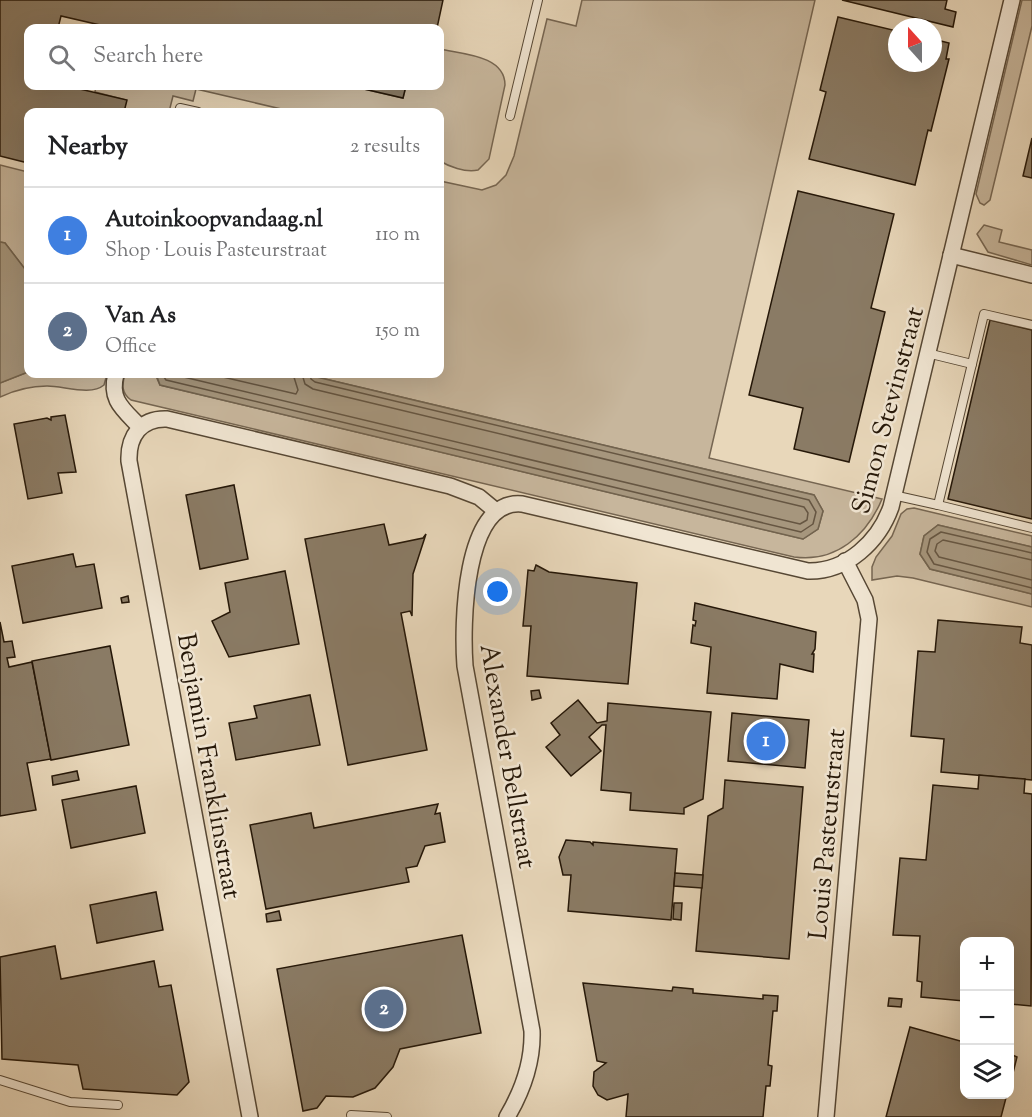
<!DOCTYPE html>
<meta charset="utf-8">
<style>
:root{--surface:#fff;--page:#f2f2f2;--text:#202124;--muted:#757577;--line:#e0e0e0;--accent:#7c3aed}
body{margin:0;font-family:"Sorts Mill Goudy",serif;background:var(--page);color:var(--text)}
.controls{position:absolute;right:18px;bottom:18px;display:grid;overflow:hidden;border-radius:12px;box-shadow:0 6px 24px #0002}
.controls button{width:54px;height:54px;display:grid;place-items:center;padding:0;border:0;border-bottom:2px solid var(--line);background:var(--surface);color:var(--text);font:30px sans-serif}
.compass{position:absolute;left:888px;top:18px;width:54px;height:54px;border-radius:50%;background:var(--surface);box-shadow:0 6px 24px #0002;rotate:339deg}
.you{position:absolute;left:498px;top:592px;width:21px;height:21px;margin:-15px;border:4px solid #fff;border-radius:50%;background:#1a73e8;box-shadow:0 0 0 9px #1a73e833}
.badge{display:grid;place-items:center;width:39px;height:39px;border-radius:50%;background:var(--accent);color:#fff;font-size:20px;font-weight:700}
.pin{position:absolute;translate:-50% -50%;border:3px solid #fff;box-shadow:0 2px 6px #0006}
.list{margin:0;padding:0;list-style:none}
h2{display:flex;justify-content:space-between;align-items:center;height:78px;margin:0;padding:0 24px;font-size:26px}
h2 small{font-size:20px;font-weight:400;color:var(--muted)}
.list li{display:grid;grid-template-columns:39px 1fr auto;gap:18px;align-items:center;box-sizing:border-box;height:96px;padding:0 24px;border-top:2px solid var(--line)}
.list b{display:block;font-size:22px;white-space:nowrap}
.list p{margin:0;font-size:20px;white-space:nowrap;color:var(--muted)}
.list em{font-size:20px;font-style:normal;color:var(--muted)}
.icon{flex:none;width:33px;height:33px;fill:none;stroke:currentColor;stroke-width:2;stroke-linecap:round;stroke-linejoin:round}
.map{position:relative;flex:none;width:1032px;height:1117px;overflow:hidden}
.search{position:absolute;background:var(--surface);box-shadow:0 6px 24px #0002;left:24px;top:24px;width:420px;height:66px;display:flex;align-items:center;gap:15px;box-sizing:border-box;padding:0 21px;border-radius:12px;color:var(--muted);font-size:22px}
.panel{position:absolute;background:var(--surface);box-shadow:0 6px 24px #0002;left:24px;top:108px;width:420px;height:270px;border-radius:12px}
.map>svg:first-child{display:block}
</style>
<div class="map">
<svg width="1032" height="1117" viewBox="0 0 1032 1117">
<rect width="100%" height="100%" fill="#e8d7ba"/>
<filter id="stains"><feTurbulence type="fractalNoise" baseFrequency=".00333" numOctaves="4"/><feColorMatrix values="0 0 0 0 .2 0 0 0 0 .09 0 0 0 0 .02 0 0 0 .5 -.17"/></filter>
<radialGradient id="worn" r=".72"><stop offset=".6" stop-color="#630" stop-opacity="0"/><stop offset="1" stop-color="#630" stop-opacity=".3"/></radialGradient>
<g fill="#c7b69c" stroke="#766652" stroke-width="1.5">
<path d="M582,0H815L709,458L882,499C867,535 836,563 794,557L131,400C121,393 122,384 125,374H155L160,385L803,539L818,529L823,511L814,495L304,374H440V181L482,190L496,185L506,175L514,156L547,19L576,26Z"/>
<path d="M1022,0H1032V26L990,200L984,205L980,203L976,194Z"/>
<path d="M440,49C461,54 505,55 505,85L489,159L478,170C465,173 448,166 440,161V112H294L196,89L193,101L173,96L169,112H124L126,100L95,92L96,86H351L403,98L406,86H440Z"/>
<path d="M0,165L28,172V273L5,243L0,242Z"/>
<path d="M984,225L1002,230L999,242L1032,250V265L988,252L977,234Z"/>
<path d="M28,372V374H107L104,385C91,396 64,386 47,386C31,386 15,390 0,397V383Z"/>
<path d="M914,508L1032,536V547L938,525L924,536L920,554L930,569L1032,594V607L913,578L897,576L872,580V567L876,557L892,536L901,514L907,509Z"/>
</g>
<g fill="#a6967d" stroke="#72634e" stroke-width="1.5">
<path d="M0,242L5,243L28,273V372L0,383Z"/>
<path d="M156,374H304L814,495L823,511L818,529L803,539L160,385Z"/>
<path d="M938,525L1032,547V594L930,569L920,554L924,536Z"/>
</g>
<g fill="none" stroke-linecap="round" stroke-linejoin="round">
<g stroke="#665642" stroke-width="1.5">
<path d="M162,374L166,380L801,532L813,524L816,512L809,500L315,382L311,379L310,374"/>
<path d="M171,374L800,524L807,520L808,513L804,507L313,389L305,384L302,374"/>
<path d="M210,374L296,394L298,390L293,374"/>
<path d="M1032,553L941,532L930,539L927,552L934,564L1032,588"/>
<path d="M1032,560L943,540L937,544L935,551L939,557L1032,580"/>
</g>
</g>
<g fill="#8a7b65" stroke="#251708" stroke-width="1.5">
<path d="M0,0H443L437,28H113L61,16L58,28H28V86H67L127,100L124,112H28V163L0,156Z"/>
<path d="M842,0H947L945,9L956,12L953,27Z"/>
<path d="M838,17L897,31V63H933V39L949,43L946,59H949L931,131L928,130L915,185L809,159L826,92L820,90Z"/>
<path d="M351,86H406L403,98Z"/>
<path d="M1032,138V178L1023,176Z"/>
<path d="M798,191L894,214L871,308L885,312L849,462L794,449L803,408L749,395Z"/>
<path d="M990,320L1032,330V519L948,499Z"/>
<path d="M65,415L76,472L58,473L62,493L28,499L14,424L47,418L51,420V417Z"/>
<path d="M234,485L248,559L200,569L186,495Z"/>
<path d="M384,524L389,545L423,538L426,534L413,574L412,616L410,611L401,613L427,750L348,765L305,539Z"/>
<path d="M73,554L76,567L94,564L102,608L23,623L12,566Z"/>
<path d="M536,565L549,572L637,583L628,684L527,676L531,626H523L528,570L534,571Z"/>
<path d="M285,571L299,644L229,657L212,621L230,612L225,583Z"/>
<path d="M128,596L129,602L122,603L121,598Z"/>
<path d="M695,603L816,632L815,649L812,654H814L813,672L780,664L777,699L707,693L711,647L691,643L693,625L695,626L696,621L693,620Z"/>
<path d="M938,620L1022,627L1020,643L1032,645V780L941,772L944,739L911,736L918,651L935,652Z"/>
<path d="M0,622L4,642L12,641L15,657L7,658L9,667L32,662L51,759L27,763L36,810L0,816Z"/>
<path d="M110,646L129,745L51,760L32,661Z"/>
<path d="M539,690L541,698L532,700L531,691Z"/>
<path d="M310,695L320,745L236,760L229,723L257,718L254,706Z"/>
<path d="M578,700L597,723L607,721L608,703L711,712L703,799L684,808V814L630,810L631,793L601,790L606,725H602L589,737L601,751L571,776L546,747L560,735L551,723Z"/>
<path d="M732,713L809,720L805,768L728,761Z"/>
<path d="M77,771L79,780L53,785L52,776Z"/>
<path d="M979,775L1025,779L1024,793L1032,794L1031,1006L1010,1004V942H964V1001L921,997L922,982L917,981L920,936L893,935L900,858L926,860L933,785L978,789Z"/>
<path d="M725,780L803,787L789,959L696,951L708,816L723,808Z"/>
<path d="M136,786L145,833L71,848L62,800Z"/>
<path d="M438,804L435,814L440,813L445,842L425,846L417,866L406,868L409,882L266,909L250,825L311,813L314,828Z"/>
<path d="M566,840L590,842L593,845V842L677,849L671,920L568,911L571,875H563L559,857Z"/>
<path d="M675,873L703,875L702,888L674,886Z"/>
<path d="M156,892L163,930L97,943L90,905Z"/>
<path d="M674,903H682L681,920L673,919Z"/>
<path d="M279,911L281,920L267,922L266,914Z"/>
<path d="M462,935L481,1033L400,1049L393,1067L375,1088L353,1097L326,1096L317,1108L303,1111L277,969Z"/>
<path d="M55,946L61,979L154,961L159,987L171,985L189,1082L177,1095L83,1089L78,1065L2,1059L0,957Z"/>
<path d="M583,983L672,991L673,987L693,989V993L763,999V995L778,996L777,1011H773L768,1065L772,1066L770,1086H766L763,1117H626L628,1094L607,1100L598,1095L593,1086L594,1072L606,1063L597,1061Z"/>
<path d="M889,998L902,999L901,1007L888,1006Z"/>
<path d="M910,1027L964,1042V1094H1007L1001,1117H886Z"/>
<path d="M1010,1054L1017,1057L1010,1085Z"/>
</g>
<g fill="none" stroke-linecap="round" stroke-linejoin="round">
<defs>
<g id="service">
<path d="M179,112L180,108L198,112"/>
<path d="M510,116L538,0"/>
<path d="M927,353L972,364"/>
<path d="M893,495L938,505L984,314L1032,325"/>
<path d="M938,505L1032,528"/>
<path d="M0,1080L70,1102L118,1105"/>
<path d="M351,1115L387,1117"/>
</g>
<g id="minor">
<path d="M951,255L1032,275"/>
<path d="M116,374C109,400 123,409 140,427"/>
<path d="M250,1117L129,461C128,436 141,418 167,419L450,486L479,497L496,511"/>
<path d="M507,1117C523,1090 533,1063 532,1031L465,666C462,627 463,498 522,504L808,571C847,572 879,541 891,507L1012,0"/>
<path d="M826,1117L869,619L865,600L845,561"/>
</g>
</defs>
<use href="#service" stroke="#564734" stroke-width="10"/>
<use href="#minor" stroke="#564734" stroke-width="18"/>
<use href="#service" stroke="#f0e5d2" stroke-width="8"/>
<use href="#minor" stroke="#f0e5d2" stroke-width="15"/>
</g>
<g text-anchor="middle" stroke-width="5" stroke-linejoin="round" paint-order="stroke">
<g font-size="26" fill="#251708" stroke="#f0e5d2">
<text transform="translate(887 410) rotate(-75)" y="9">Simon Stevinstraat</text>
<text transform="translate(509 756) rotate(80)" y="9">Alexander Bellstraat</text>
<text transform="translate(210 766) rotate(80)" y="9">Benjamin Franklinstraat</text>
<text transform="translate(826 834) rotate(-85)" y="9">Louis Pasteurstraat</text>
</g>
</g>
<rect width="100%" height="100%" filter="url(#stains)"/>
<rect width="100%" height="100%" fill="url(#worn)"/>
</svg>
<div class="controls">
<button>+</button>
<button>−</button>
<button><svg class="icon" aria-label="layers" viewBox="0 0 24 24"><path d="M12 4l9 5-9 5-9-5zM3 14l9 5 9-5"/></svg></button>
</div>
<svg class="compass" viewBox="-18 -18 36 36"><path d="M0-13l5 13h-10z" fill="#e53935"/><path d="M0 13l5-13h-10z" fill="#757577"/></svg>
<div class="you"></div>
<div class="pin badge" style="left:766px;top:741px;background:#3f7fe0">1</div>
<div class="pin badge" style="left:384px;top:1009px;background:#5c6f8a">2</div>
<div class="search"><svg class="icon" aria-label="search" viewBox="0 0 24 24"><circle cx="10" cy="10" r="6"/><path d="M15 15l6 6"/></svg>Search here</div>
<section class="panel">
<h2>Nearby<small>2 results</small></h2>
<ul class="list">
<li><span class="badge" style="background:#3f7fe0">1</span><div><b>Autoinkoopvandaag.nl</b><p>Shop · Louis Pasteurstraat</p></div><em>110 m</em></li>
<li><span class="badge" style="background:#5c6f8a">2</span><div><b>Van As</b><p>Office</p></div><em>150 m</em></li>
</ul>
</section>
</div>
